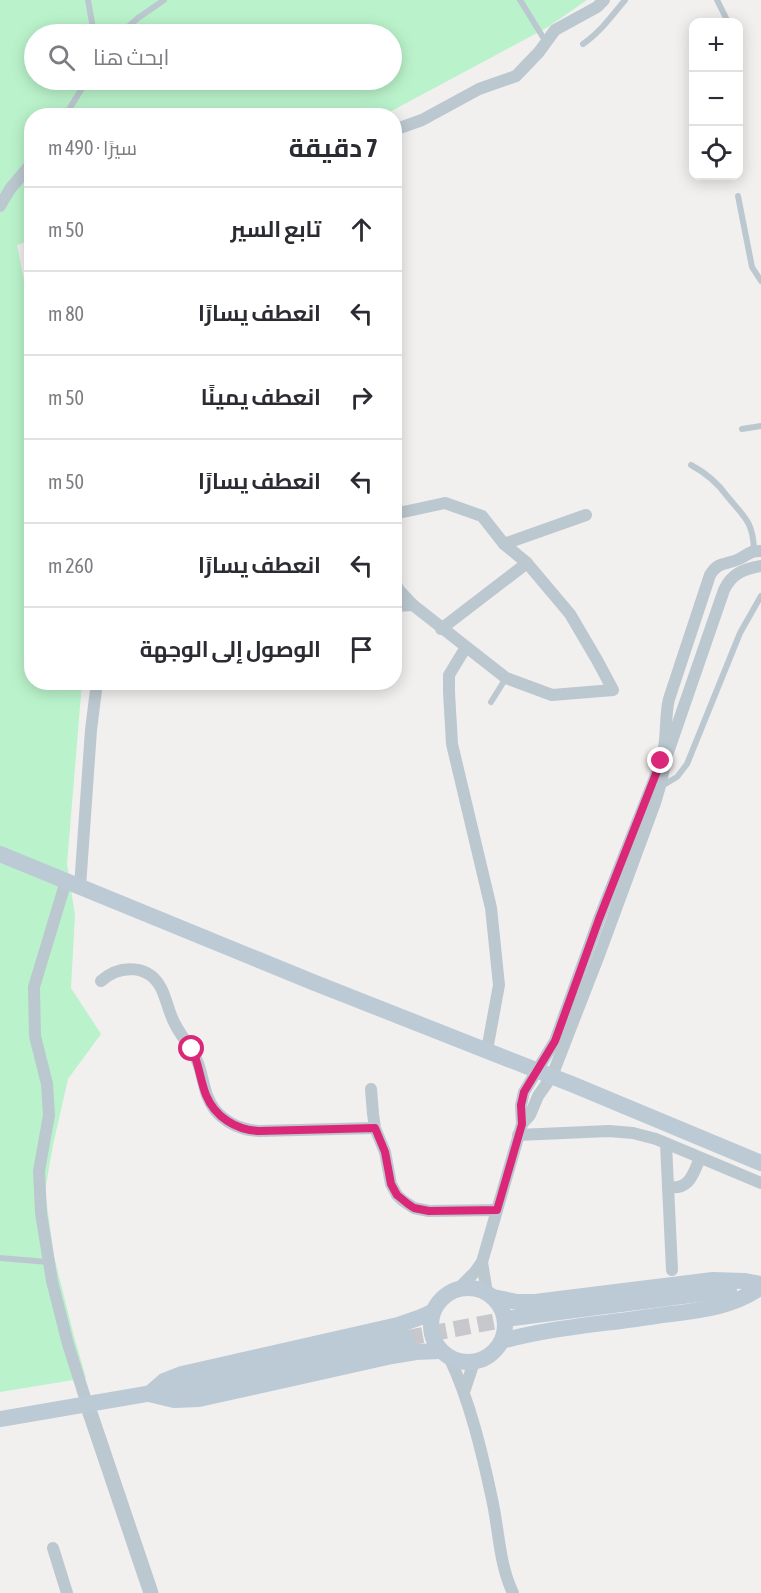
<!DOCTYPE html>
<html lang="ar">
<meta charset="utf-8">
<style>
:root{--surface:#fff;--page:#f2f2f3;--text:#2b2b33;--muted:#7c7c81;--line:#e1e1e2}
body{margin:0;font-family:"Asap Condensed",Cairo,sans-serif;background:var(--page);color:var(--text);direction:rtl}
.controls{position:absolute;right:18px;top:18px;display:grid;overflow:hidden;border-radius:12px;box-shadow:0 3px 15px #0003}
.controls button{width:54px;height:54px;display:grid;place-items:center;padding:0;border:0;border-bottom:2px solid var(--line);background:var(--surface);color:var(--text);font:30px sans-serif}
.stop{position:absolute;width:18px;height:18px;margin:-14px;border:4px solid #db2777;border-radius:50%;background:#fff}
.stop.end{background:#db2777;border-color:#fff;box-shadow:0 2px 6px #0008}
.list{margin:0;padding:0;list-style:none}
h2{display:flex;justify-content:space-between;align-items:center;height:78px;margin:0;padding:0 24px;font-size:26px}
h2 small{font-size:20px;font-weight:400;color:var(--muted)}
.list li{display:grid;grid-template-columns:39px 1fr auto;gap:18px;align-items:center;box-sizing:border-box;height:84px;padding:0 24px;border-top:2px solid var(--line)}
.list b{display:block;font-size:22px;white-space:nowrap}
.list em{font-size:20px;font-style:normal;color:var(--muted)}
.icon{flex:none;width:33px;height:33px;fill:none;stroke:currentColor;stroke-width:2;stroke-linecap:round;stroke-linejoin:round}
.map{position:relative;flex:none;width:761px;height:1593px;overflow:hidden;direction:ltr}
.search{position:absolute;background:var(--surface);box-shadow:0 3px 15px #0003;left:24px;top:24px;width:378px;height:66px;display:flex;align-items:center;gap:15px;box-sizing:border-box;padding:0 21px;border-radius:33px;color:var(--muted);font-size:22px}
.panel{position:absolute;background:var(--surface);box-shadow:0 3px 15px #0003;left:24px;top:108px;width:378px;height:582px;border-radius:24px;direction:rtl}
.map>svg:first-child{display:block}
</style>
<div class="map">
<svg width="761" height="1593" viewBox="0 0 761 1593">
<rect width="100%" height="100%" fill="#f2efef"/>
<path fill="#baf3cb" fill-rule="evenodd" d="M0,0H587L548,27L384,115L32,116L31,240L17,245L32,321V682L82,683L67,864L75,915L71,988L101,1034L68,1079L53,1145L45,1191L54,1256L74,1336L86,1378L0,1392ZM34,34H392V80H34Z"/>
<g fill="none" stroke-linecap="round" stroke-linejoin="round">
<path stroke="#c7c8cb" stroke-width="16" stroke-dasharray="16 8" stroke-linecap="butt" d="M407,1338L513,1318"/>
<g stroke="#bcc8d0" stroke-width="6">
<path d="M88,0L94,34"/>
<path d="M520,0L546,42"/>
<path d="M717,0L728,22"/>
<path d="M120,34L138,18L164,0"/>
<path d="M583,44C600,32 612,16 625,0"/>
<path d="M65,116L87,80"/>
<path d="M738,196L752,267L761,281"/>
<path d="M742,429L761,426"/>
<path d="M691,465C706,473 717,482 727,496C744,517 753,521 754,550"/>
<path d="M491,702L506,678"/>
<path d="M660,787L677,777L687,764L740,633L761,596"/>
<path d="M0,1258L48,1262"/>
</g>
<g stroke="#bcc8d0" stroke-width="12">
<path d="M394,130L422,120L479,89L516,76L539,52L555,30L597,7L604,0"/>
<path d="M0,206L10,189L32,163"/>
<path d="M394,514L445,503L482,516L504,544L527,563L570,614L597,660L613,690L552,695L506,678L413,605L399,590L394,582"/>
<path d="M504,544L586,515"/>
<path d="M394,606L413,605"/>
<path d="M441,629L527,563"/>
<path d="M466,647L449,675V692L452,744L491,908L499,985L487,1050"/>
<path d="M664,747C667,731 665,715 669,699L710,575C718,561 727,565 739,559C747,555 751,550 761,551"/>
<path d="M66,881L34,987L35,1036L47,1084L49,1115L39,1171L41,1213L52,1281L68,1344L87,1404"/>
<path d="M80,887L91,730L97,682"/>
<path d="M101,981C120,964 150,964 162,990C167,1001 169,1013 175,1024C182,1038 193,1049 198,1063C204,1080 204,1096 215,1110C227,1124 242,1130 259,1131L375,1128"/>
<path d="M371,1089L373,1114L375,1128L385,1152L391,1184L397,1195L402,1200L414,1208L429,1211L497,1210"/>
<path d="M522,1124L521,1105L524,1092L555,1041L599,919L658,770"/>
<path d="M518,1135L609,1131L633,1133L656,1139L761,1183"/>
<path d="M666,1144L672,1270"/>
<path d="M668,1187C690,1190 693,1174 700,1158"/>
<path d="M482,1262L487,1293"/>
<path d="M459,1288L475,1272L482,1262L522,1124L530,1115L538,1096L552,1076L599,955L655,803L662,779L665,761L724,590C732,573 744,569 761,566"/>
<path d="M450,1359C470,1402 482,1452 492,1499C499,1530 499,1564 513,1593"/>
<path d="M464,1392L474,1362"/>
<path d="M53,1548L67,1593"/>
</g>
<path stroke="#bcc8d0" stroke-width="15" d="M87,1404L151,1593"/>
<g stroke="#bbcad5" stroke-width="16">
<path d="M0,854L315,983L574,1085L761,1163"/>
<circle cx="468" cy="1325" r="37"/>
<path d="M493,1297L517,1302H535L713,1280L744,1281L761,1284"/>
<path d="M432,1312L421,1317L398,1325L182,1374L164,1381L149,1394L174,1400L199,1399L392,1356L416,1352L440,1351"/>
<path d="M513,1318L729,1290"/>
<path d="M502,1341C552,1327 605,1324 656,1316C692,1311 731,1309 761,1287"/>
<path d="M0,1419L187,1387L407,1338"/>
</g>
</g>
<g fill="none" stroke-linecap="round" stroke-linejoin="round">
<path stroke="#db2777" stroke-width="8" d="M192,1049C199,1064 200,1080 206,1095C215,1117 236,1130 259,1131L375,1128L385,1152L391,1184L397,1195L408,1204L414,1208L429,1211L497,1210L522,1124L521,1105L524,1092L555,1041L599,919L661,761"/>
</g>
</svg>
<div class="controls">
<button>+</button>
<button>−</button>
<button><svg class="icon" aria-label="locate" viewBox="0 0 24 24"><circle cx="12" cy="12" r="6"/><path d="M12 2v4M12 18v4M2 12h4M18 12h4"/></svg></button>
</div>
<div class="stop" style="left:192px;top:1049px"></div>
<div class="stop end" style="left:661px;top:761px"></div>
<div class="search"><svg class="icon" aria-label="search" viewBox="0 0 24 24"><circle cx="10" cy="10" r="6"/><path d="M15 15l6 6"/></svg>ابحث هنا</div>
<section class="panel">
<h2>7 دقيقة<small>سيرًا · 490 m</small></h2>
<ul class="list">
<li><svg class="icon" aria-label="ahead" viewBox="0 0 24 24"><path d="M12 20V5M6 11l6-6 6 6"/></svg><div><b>تابع السير</b></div><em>50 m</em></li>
<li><svg class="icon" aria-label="left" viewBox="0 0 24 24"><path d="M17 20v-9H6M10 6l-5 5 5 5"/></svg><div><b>انعطف يسارًا</b></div><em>80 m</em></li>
<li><svg class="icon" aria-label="right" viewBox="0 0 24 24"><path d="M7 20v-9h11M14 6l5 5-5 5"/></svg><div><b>انعطف يمينًا</b></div><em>50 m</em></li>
<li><svg class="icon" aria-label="left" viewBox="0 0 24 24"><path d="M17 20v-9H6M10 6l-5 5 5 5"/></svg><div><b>انعطف يسارًا</b></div><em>50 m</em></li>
<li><svg class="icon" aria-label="left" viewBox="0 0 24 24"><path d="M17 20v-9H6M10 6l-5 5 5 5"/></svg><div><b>انعطف يسارًا</b></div><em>260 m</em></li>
<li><svg class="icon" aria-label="arrive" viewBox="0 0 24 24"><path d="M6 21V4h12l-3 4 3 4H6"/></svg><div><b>الوصول إلى الوجهة</b></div></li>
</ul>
</section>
</div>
